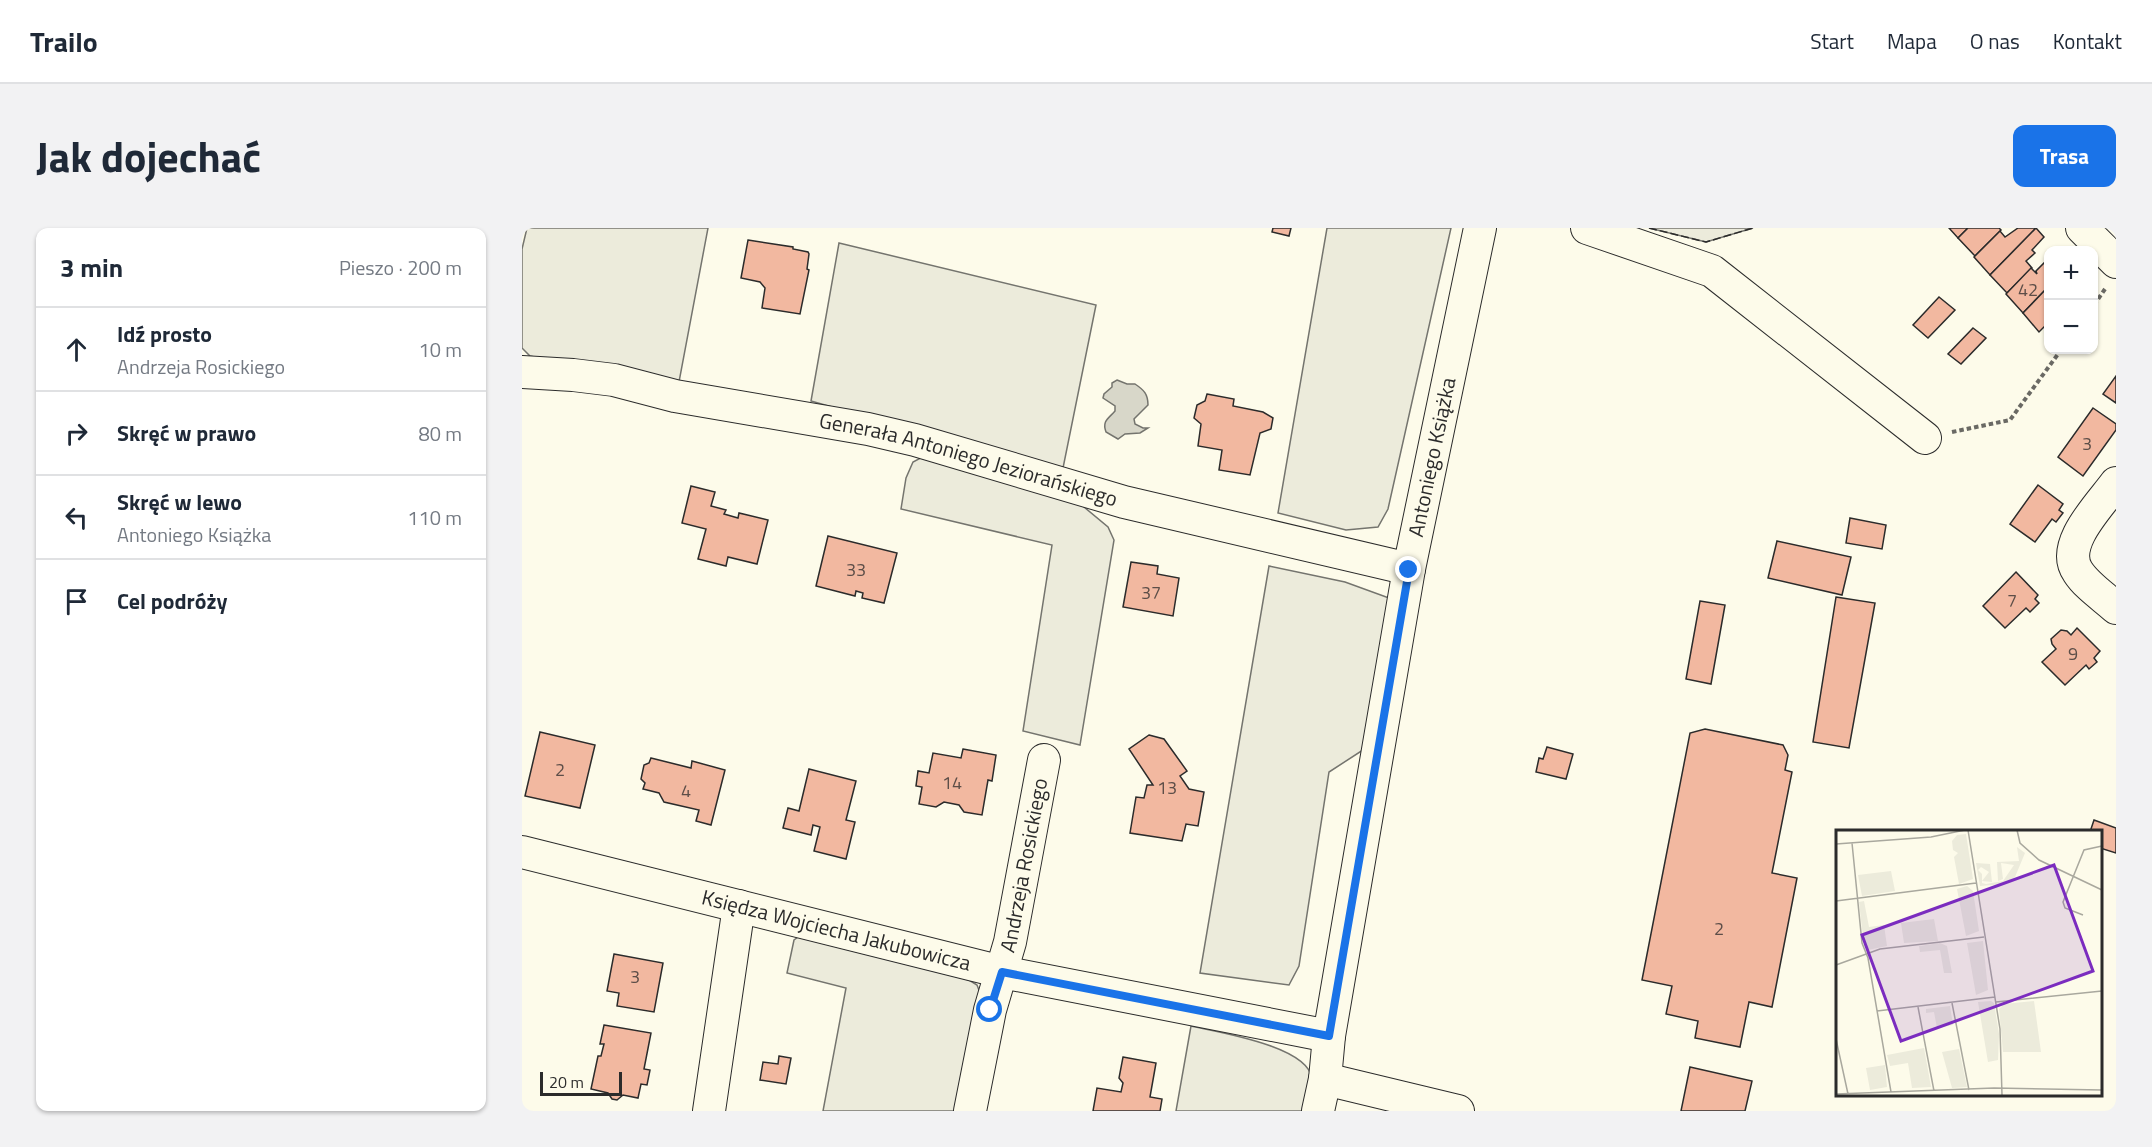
<!DOCTYPE html>
<html lang="pl">
<meta charset="utf-8">
<style>
:root{--surface:#fff;--page:#f2f2f3;--text:#1f2937;--muted:#747a83;--line:#e0e1e3;--accent:#1a73e8}
body{margin:0;font-family:"Titillium Web",sans-serif;background:var(--page);color:var(--text)}
.controls{position:absolute;right:18px;top:18px;display:grid;overflow:hidden;border-radius:12px;box-shadow:0 2px 4px #0004}
.controls button{width:54px;height:54px;display:grid;place-items:center;padding:0;border:0;border-bottom:2px solid var(--line);background:var(--surface);color:var(--text);font:30px sans-serif}
.scale{position:absolute;left:18px;bottom:15px;width:82px;box-sizing:border-box;padding-left:6px;border:3px solid #2b2b2b;border-top:0;font-size:16px;line-height:21px;white-space:nowrap;color:#2b2b2b;-webkit-text-stroke:4px #fdfbea;paint-order:stroke}
.stop{position:absolute;width:18px;height:18px;margin:-14px;border:4px solid #1a73e8;border-radius:50%;background:#fff}
.stop.end{background:#1a73e8;border-color:#fff;box-shadow:0 2px 6px #0008}
.list{margin:0;padding:0;list-style:none}
h2{display:flex;justify-content:space-between;align-items:center;height:78px;margin:0;padding:0 24px;font-size:26px}
h2 small{font-size:20px;font-weight:400;color:var(--muted)}
.list li{display:grid;grid-template-columns:39px 1fr auto;gap:18px;align-items:center;box-sizing:border-box;height:84px;padding:0 24px;border-top:2px solid var(--line)}
.list b{display:block;font-size:22px;white-space:nowrap}
.list p{margin:0;font-size:20px;white-space:nowrap;color:var(--muted)}
.list em{font-size:20px;font-style:normal;color:var(--muted)}
.icon{flex:none;width:33px;height:33px;fill:none;stroke:currentColor;stroke-width:2;stroke-linecap:round;stroke-linejoin:round}
.map{position:relative;flex:none;width:1594px;height:883px;overflow:hidden;border-radius:12px}
header{display:flex;align-items:center;gap:36px;box-sizing:border-box;height:84px;padding:0 30px;background:var(--surface);border-bottom:2px solid var(--line)}
header strong{font-size:28px}
nav{display:flex;gap:33px;margin-inline-start:auto;font-size:21px}
.intro{display:flex;align-items:center;justify-content:space-between;box-sizing:border-box;height:144px;padding:0 36px}
h1{margin:0;font-size:42px}
.button{padding:15px 27px;border-radius:12px;background:var(--accent);color:#fff;font-size:21px;font-weight:700}
main{display:flex;gap:36px;padding:0 36px}
aside{flex:1;background:var(--surface);border-radius:12px;box-shadow:0 2px 4px #0004}
.map>svg:first-child{display:block}
</style>
<header>
<strong>Trailo</strong>
<nav><a>Start</a><a>Mapa</a><a>O nas</a><a>Kontakt</a></nav>
</header>
<div class="intro"><h1>Jak dojechać</h1><a class="button">Trasa</a></div>
<main>
<aside>
<h2>3 min<small>Pieszo · 200 m</small></h2>
<ul class="list">
<li><svg class="icon" aria-label="ahead" viewBox="0 0 24 24"><path d="M12 20V5M6 11l6-6 6 6"/></svg><div><b>Idź prosto</b><p>Andrzeja Rosickiego</p></div><em>10 m</em></li>
<li><svg class="icon" aria-label="right" viewBox="0 0 24 24"><path d="M7 20v-9h11M14 6l5 5-5 5"/></svg><div><b>Skręć w prawo</b></div><em>80 m</em></li>
<li><svg class="icon" aria-label="left" viewBox="0 0 24 24"><path d="M17 20v-9H6M10 6l-5 5 5 5"/></svg><div><b>Skręć w lewo</b><p>Antoniego Książka</p></div><em>110 m</em></li>
<li><svg class="icon" aria-label="arrive" viewBox="0 0 24 24"><path d="M6 21V4h12l-3 4 3 4H6"/></svg><div><b>Cel podróży</b></div></li>
</ul>
</aside>
<div class="map">
<svg width="1594" height="883" viewBox="0 0 1594 883">
<rect width="100%" height="100%" fill="#fdfbea"/>
<g fill="#ecebdb" stroke="#74746e" stroke-width="1.5">
<path d="M5,0H186L157,154L36,134L8,128L0,120V21Z"/>
<path d="M805,0H929L866,281L856,299L824,302L756,285Z"/>
<path d="M1127,0H1231L1184,14Z"/>
<path d="M317,15L574,77L540,245L289,173Z"/>
<path d="M406,226L550,269L586,299L592,312L558,517L501,503L530,317L379,281L384,250L391,234Z"/>
<path d="M747,338L823,354L867,370L841,522L807,544L777,738L767,757L678,745Z"/>
<path d="M279,707L447,752L455,757L460,770L434,883H301L324,760L265,745L272,712Z"/>
<path d="M669,798C695,804 787,818 790,851C790,860 785,874 783,883H654Z"/>
</g>
<path fill="#d8d7c9" stroke="#74746e" stroke-width="1.5" d="M595,152L605,156H613C622,162 626,166 626,177L612,191L613,196L621,200H626L618,205L603,206L596,211L584,204C580,193 586,191 593,183V178L581,170L582,166L590,159V155Z"/>
<g fill="#f2b8a0" stroke="#2b2b2b" stroke-width="1.5">
<path d="M751,0H769L767,8L750,4Z"/>
<path d="M1427,0H1446L1436,10Z"/>
<path d="M1446,0H1477L1479,2L1453,28L1436,10Z"/>
<path d="M1496,0H1514L1468,47L1452,29L1478,3L1483,9Z"/>
<path d="M1514,0L1522,9L1510,22L1513,25L1504,33L1510,40L1485,65L1468,47Z"/>
<path d="M226,12L271,19V21L286,24L287,26L285,41L287,42L278,86L240,80L243,60L238,54L219,50Z"/>
<path d="M1523,34L1526,38V59L1501,85L1484,66L1509,40L1515,46L1514,43Z"/>
<path d="M1526,59V95L1517,104L1501,85Z"/>
<path d="M1417,69L1433,82L1406,110L1391,97Z"/>
<path d="M1451,100L1464,110L1439,136L1426,126Z"/>
<path d="M1594,148V175L1581,166Z"/>
<path d="M685,166L712,171L711,178L741,184L751,190L749,201L738,205L728,247L697,242L700,222L676,218L679,196L672,190L675,177L683,173Z"/>
<path d="M1571,180L1594,196V202L1561,248L1536,229Z"/>
<path d="M1516,257L1541,276L1537,282L1541,285L1534,294L1530,291L1513,314L1488,296Z"/>
<path d="M169,258L193,264L189,278L204,282L202,286L216,290L217,285L246,292L235,336L206,329L204,338L176,331L184,301L160,295Z"/>
<path d="M1328,290L1364,297L1360,321L1324,315Z"/>
<path d="M306,308L375,325L362,375L340,370L341,365L334,363L333,368L294,358Z"/>
<path d="M1255,313L1329,329L1320,367L1246,350Z"/>
<path d="M609,334L636,338L635,346L657,350L651,388L601,379Z"/>
<path d="M1494,344L1516,367L1513,371L1517,375L1508,384L1504,380L1483,400L1461,378Z"/>
<path d="M1314,369L1353,375L1327,520L1291,514Z"/>
<path d="M1178,373L1203,377L1189,456L1164,451Z"/>
<path d="M1555,400L1578,423L1572,430L1575,434L1567,441L1564,437L1543,457L1520,434L1534,421L1530,416L1529,411L1539,402L1545,403L1549,407Z"/>
<path d="M1183,501L1261,517L1266,527L1263,542L1270,544L1250,645L1275,650L1250,779L1227,774L1218,819L1173,810L1176,793L1144,786L1150,758L1120,752L1168,505Z"/>
<path d="M18,504L73,517L58,580L3,568Z"/>
<path d="M627,507L642,511L665,543L658,548L667,561L682,564L676,598L664,596L660,613L608,605L614,569L622,570L625,557H631L607,521Z"/>
<path d="M1025,519L1051,526L1044,551L1014,544L1017,530L1021,531Z"/>
<path d="M441,521L474,527L470,553L466,552L460,587L442,584L437,577L422,574L414,579L397,576L400,559L394,558L396,543L407,545L411,525L439,530Z"/>
<path d="M129,530L169,540L170,533L203,542L189,597L174,593L177,582L142,574L137,565L121,561L123,555L119,551L122,537L127,535Z"/>
<path d="M287,541L334,553L324,592L333,594L324,631L292,623L298,599L291,597L289,607L261,600L266,580L277,583Z"/>
<path d="M1572,592L1594,600V625L1578,620V604H1568Z"/>
<path d="M92,726L141,735L132,784L95,778L97,765L85,763Z"/>
<path d="M82,797L129,805L122,841L128,842L125,857L119,856L116,870L101,867L95,872L90,871L86,865L69,861L76,828H79L82,816H78Z"/>
<path d="M257,828L269,830L264,856L238,852L241,834L256,836Z"/>
<path d="M601,829L634,835L628,869L640,871L638,883H571L575,860L599,864L601,855L597,850Z"/>
<path d="M1168,839L1230,853L1223,883H1159Z"/>
</g>
<g fill="none" stroke-linecap="round" stroke-linejoin="round">
<defs>
<g id="minor">
<path d="M1065,0L1190,43L1403,210"/>
<path d="M1560,0L1594,34"/>
<path id="s1" d="M0,144L51,147L92,152L153,168L346,201L393,212L602,274L887,341"/>
<path d="M1594,255C1578,277 1537,317 1556,344C1565,358 1582,369 1594,380"/>
<path id="s2" d="M0,624L480,744L807,808"/>
<path d="M803,851L936,883"/>
<path d="M187,883L217,678"/>
<path id="s3" d="M448,883L468,782L488,714L522,532"/>
<path id="s4" d="M796,883L803,851L807,808L887,341L958,0"/>
</g>
</defs>
<use href="#minor" stroke="#2b2b2b" stroke-width="34"/>
<g stroke="#6a6964" stroke-width="4" stroke-dasharray="4.5 3" stroke-linecap="butt">
<path d="M1572,77L1583,61"/>
<path d="M1430,204L1488,192L1539,122"/>
</g>
<use href="#minor" stroke="#fdfbea" stroke-width="32"/>
<path stroke="#2b2b2b" stroke-width="1.5" stroke-dasharray="8 3" stroke-linecap="butt" d="M1127,0L1184,14L1231,0"/>
</g>
<g fill="none" stroke-linecap="round" stroke-linejoin="round">
<path stroke="#1a73e8" stroke-width="8" d="M468,782L480,744L807,808L887,342"/>
</g>
<g text-anchor="middle" stroke-width="4.5" stroke-linejoin="round" paint-order="stroke">
<g font-size="18" fill="#5d4e48">
<text x="1506" y="68">42</text>
<text x="1565" y="222">3</text>
<text x="334" y="348">33</text>
<text x="629" y="371">37</text>
<text x="1490" y="379">7</text>
<text x="1551" y="432">9</text>
<text x="38" y="548">2</text>
<text x="430" y="561">14</text>
<text x="645" y="566">13</text>
<text x="164" y="569">4</text>
<text x="1197" y="707">2</text>
<text x="113" y="755">3</text>
</g>
<g font-size="21" fill="#2b2b2b" stroke="#fdfbea">
<text dy="7" stroke="none"><textPath href="#s4" startOffset="664">Antoniego Książka</textPath></text>
<text dy="7" stroke="none"><textPath href="#s1" startOffset="456">Generała Antoniego Jeziorańskiego</textPath></text>
<text dy="7" stroke="none"><textPath href="#s3" startOffset="252">Andrzeja Rosickiego</textPath></text>
<text dy="7" stroke="none"><textPath href="#s2" startOffset="324">Księdza Wojciecha Jakubowicza</textPath></text>
</g>
</g>
<g transform="translate(1314 602)">
<rect width="266" height="266" fill="#fdfbea"/>
<path d="M130,4L137,49L123,54L118,27L122,23L117,20L116,11L121,5ZM181,17L189,23L179,47L169,54L144,56L140,33L154,34L156,52L146,51L153,42L145,37L142,40L146,44V53L150,54L167,51L178,35L165,33L167,49L162,51L161,32L183,31ZM55,41L59,61L26,66L22,45ZM131,56L137,61L143,101L130,106L121,59ZM28,71L33,97L48,95L51,116L32,120L28,116L23,72ZM98,89L102,111L68,113L65,93ZM147,111L152,160L140,165L131,113ZM104,113L111,116L116,143H108L104,120L84,122L83,116ZM155,171L158,173L163,204L162,230L152,232L142,172ZM198,171L205,222H167L163,179L168,174ZM114,176L117,195L101,198L98,182L90,183V179ZM88,218L95,257L76,258L72,233L54,236L51,225ZM123,219L131,257L116,258L106,222ZM49,235L51,257L34,260L30,238Z" fill="#ecebdb"/>
<path fill="none" stroke="#a9a89e" stroke-width="1.5" d="M132,0L164,199L166,265M181,0L184,13L203,30L266,60M16,13L26,113L32,128L55,262M0,14L95,7L129,0M0,71L140,53M247,85L229,78L227,72L248,20L266,16M0,135L44,119L148,107M160,172L266,161M116,173L133,260M82,177L98,261M41,181L159,167M0,209L12,264M0,264L158,258L266,260"/>
<path fill="#7b2cbf" fill-opacity="0.15" stroke="#7b2cbf" stroke-width="3" d="M218,35L257,141L65,211L26,105Z"/>
<rect width="266" height="266" fill="none" stroke="#2b2b2b" stroke-width="3"/>
</g>
</svg>
<div class="controls">
<button>+</button>
<button>−</button>
</div>
<div class="scale">20 m</div>
<div class="stop" style="left:468px;top:782px"></div>
<div class="stop end" style="left:887px;top:342px"></div>
</div>
</main>
